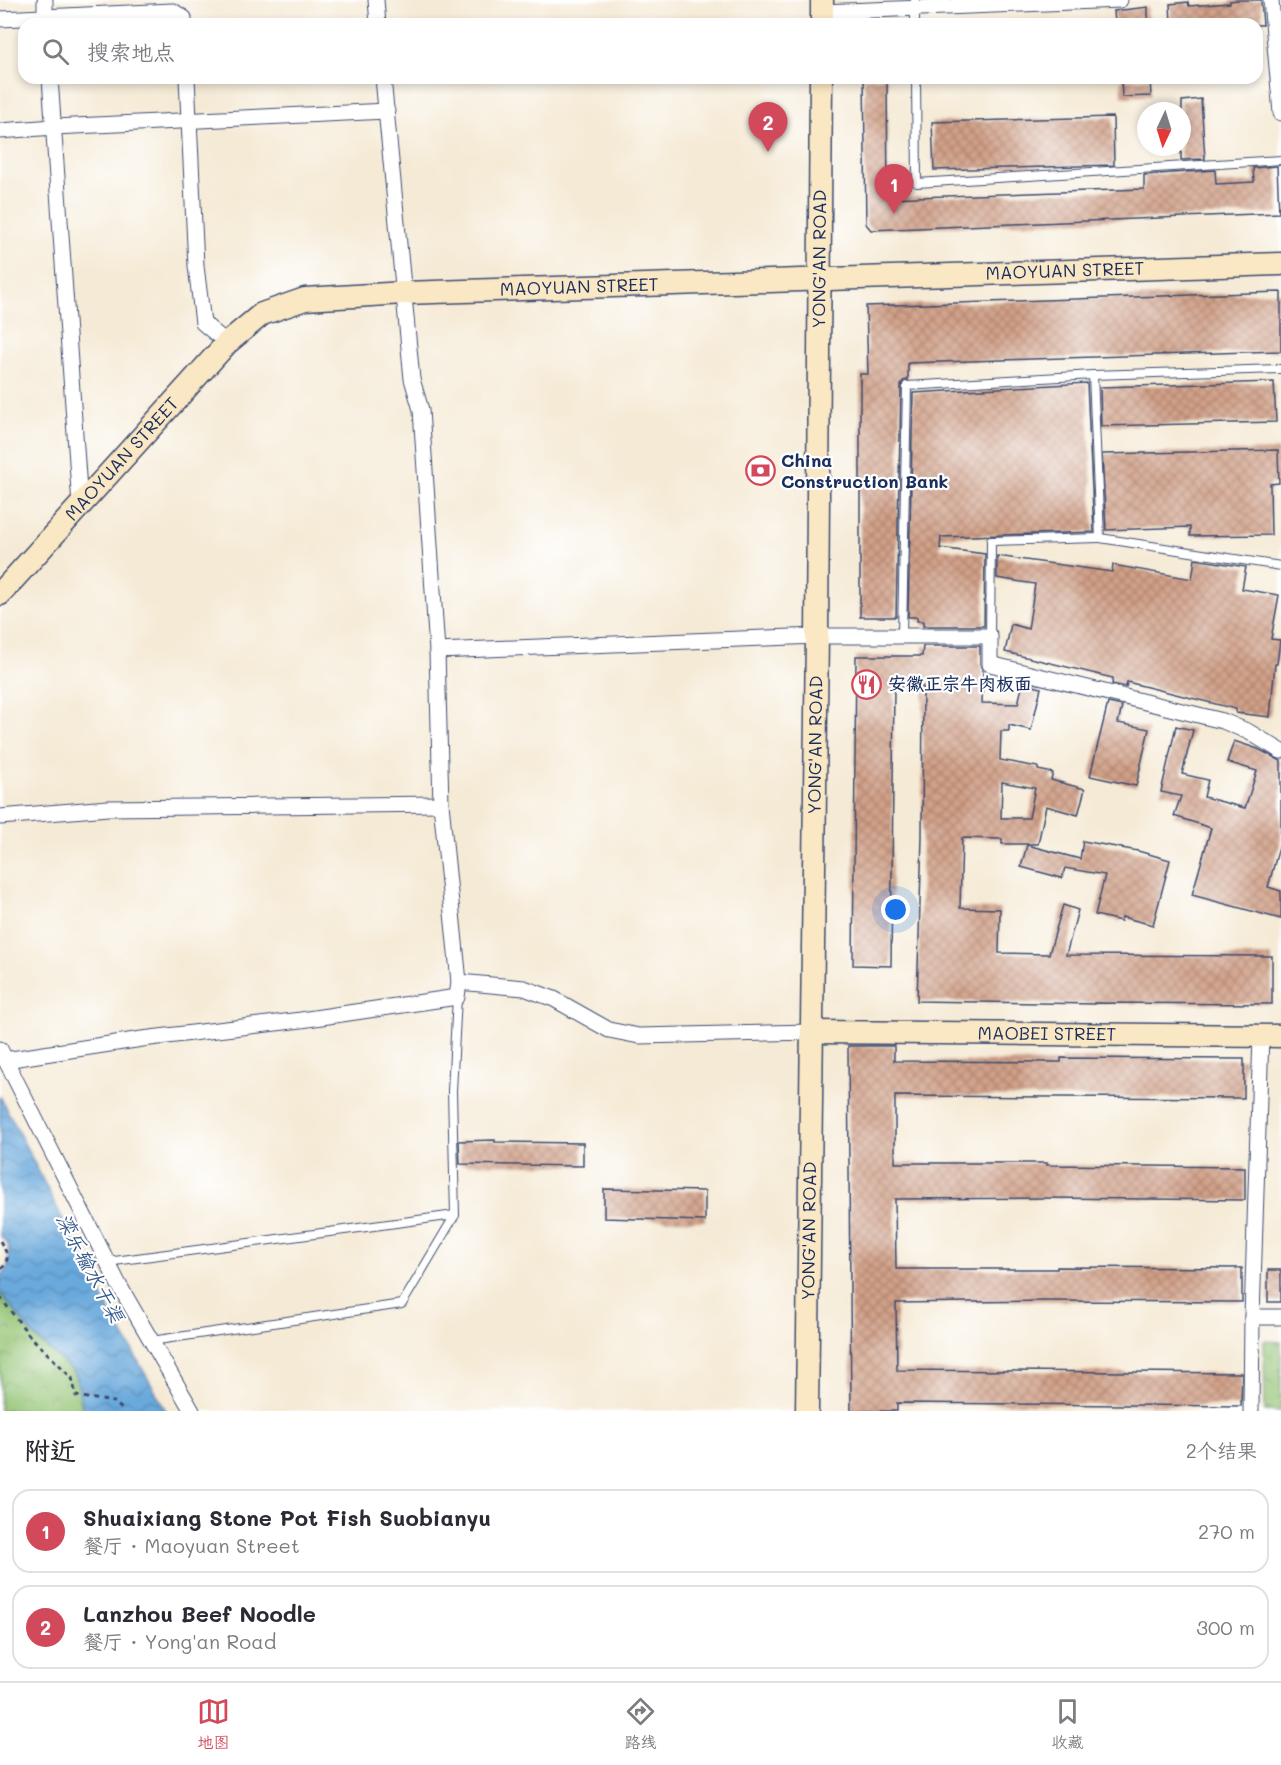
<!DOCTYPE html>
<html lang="zh">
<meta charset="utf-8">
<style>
:root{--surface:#fff;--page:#f7f7f7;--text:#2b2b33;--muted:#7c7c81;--line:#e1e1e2;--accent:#d1495b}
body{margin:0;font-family:Mali,"LXGW WenKai TC",sans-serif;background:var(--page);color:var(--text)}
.compass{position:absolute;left:1137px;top:102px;width:54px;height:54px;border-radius:50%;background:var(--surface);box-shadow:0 3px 9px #0003;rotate:184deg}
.you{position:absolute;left:896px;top:910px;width:21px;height:21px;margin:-15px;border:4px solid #fff;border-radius:50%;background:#1a73e8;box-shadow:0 0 0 9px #1a73e833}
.badge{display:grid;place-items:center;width:39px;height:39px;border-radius:50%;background:var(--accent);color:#fff;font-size:20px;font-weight:700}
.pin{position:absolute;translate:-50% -50px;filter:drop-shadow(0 2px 3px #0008)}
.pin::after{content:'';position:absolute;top:32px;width:21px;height:18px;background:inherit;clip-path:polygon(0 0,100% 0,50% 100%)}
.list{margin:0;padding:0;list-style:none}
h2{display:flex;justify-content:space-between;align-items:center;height:78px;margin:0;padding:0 24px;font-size:26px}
h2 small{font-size:20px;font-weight:400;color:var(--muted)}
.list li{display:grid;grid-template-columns:39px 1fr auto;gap:18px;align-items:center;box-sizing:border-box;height:84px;margin:0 12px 12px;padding:0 12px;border:2px solid var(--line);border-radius:18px}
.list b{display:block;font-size:22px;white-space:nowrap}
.list p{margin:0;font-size:20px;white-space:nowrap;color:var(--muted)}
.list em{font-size:20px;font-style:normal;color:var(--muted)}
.icon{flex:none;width:33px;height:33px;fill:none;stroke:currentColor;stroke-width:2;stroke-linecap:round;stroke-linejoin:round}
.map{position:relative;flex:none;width:1281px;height:1411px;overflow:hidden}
.search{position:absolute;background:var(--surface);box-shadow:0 3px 9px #0003;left:18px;right:18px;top:18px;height:66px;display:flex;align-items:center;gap:15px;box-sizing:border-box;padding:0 21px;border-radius:18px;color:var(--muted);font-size:22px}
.sheet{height:270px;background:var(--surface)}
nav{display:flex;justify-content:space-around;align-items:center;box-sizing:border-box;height:84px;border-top:2px solid var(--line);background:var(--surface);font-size:16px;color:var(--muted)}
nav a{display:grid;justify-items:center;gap:3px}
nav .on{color:var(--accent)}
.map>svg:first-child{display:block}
</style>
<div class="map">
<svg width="1281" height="1411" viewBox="0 0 1281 1411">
<defs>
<pattern id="park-crowns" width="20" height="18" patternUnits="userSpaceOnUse" patternTransform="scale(1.5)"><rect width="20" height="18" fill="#92c271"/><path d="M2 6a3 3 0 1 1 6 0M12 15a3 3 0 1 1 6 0" fill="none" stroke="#769e60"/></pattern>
<pattern id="water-waves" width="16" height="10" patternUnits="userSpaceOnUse" patternTransform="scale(1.5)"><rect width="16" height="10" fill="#69a9dc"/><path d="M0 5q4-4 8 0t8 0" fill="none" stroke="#568ab6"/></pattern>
<pattern id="building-cross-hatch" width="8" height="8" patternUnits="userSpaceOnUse" patternTransform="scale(1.5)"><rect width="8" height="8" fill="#d2a087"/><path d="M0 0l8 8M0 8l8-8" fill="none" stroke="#aa8372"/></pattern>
</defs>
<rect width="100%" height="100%" fill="#fff"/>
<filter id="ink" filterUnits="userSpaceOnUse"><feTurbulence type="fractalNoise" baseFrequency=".0167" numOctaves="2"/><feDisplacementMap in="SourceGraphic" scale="12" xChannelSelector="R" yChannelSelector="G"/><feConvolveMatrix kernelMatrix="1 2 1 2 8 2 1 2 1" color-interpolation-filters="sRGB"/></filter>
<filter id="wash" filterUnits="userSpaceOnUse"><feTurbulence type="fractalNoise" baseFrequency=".008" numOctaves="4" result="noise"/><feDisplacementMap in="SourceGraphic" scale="24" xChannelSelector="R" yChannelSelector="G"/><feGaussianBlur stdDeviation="1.35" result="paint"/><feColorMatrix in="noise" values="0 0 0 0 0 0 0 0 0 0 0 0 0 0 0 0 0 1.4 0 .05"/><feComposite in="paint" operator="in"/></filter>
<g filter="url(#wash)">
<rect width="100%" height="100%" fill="#f5ead5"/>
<g fill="url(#park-crowns)" stroke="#567868" stroke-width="1.5">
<path d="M0,1292L33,1335L76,1374L83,1411H0Z"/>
<path d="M1264,1341L1281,1342V1411H1265Z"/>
</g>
<path fill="url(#water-waves)" stroke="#426c9d" stroke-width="1.5" d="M0,1096L103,1298L166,1411H83L76,1374L33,1335L0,1292V1277C11,1268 9,1255 8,1243L0,1236Z"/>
<g id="blocks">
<g fill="url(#building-cross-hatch)" fill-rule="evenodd">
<path d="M1238,0H1261L1263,25L1171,24L1170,4L1188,2L1189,6L1230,3V1Z"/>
<path d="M1148,7V24H1115L1114,11Z"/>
<path d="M864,78H887L888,198L1144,189V175L1215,170L1216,184L1254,182L1253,168L1277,166L1279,213L871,230L866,224Z"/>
<path d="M1150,79L1151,96L1122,97L1121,80Z"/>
<path d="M1201,99L1205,159L1181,160L1182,101Z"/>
<path d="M1113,117L1114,165L934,170L932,122Z"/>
<path d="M1281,292V351L908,363V380L903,381L901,386L896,617H860V374H868L866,306Z"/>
<path d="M1274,382L1276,422L1101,426L1100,387Z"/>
<path d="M1087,383L1094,532L941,537L940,548L985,554L984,626H923V621H917V617H908L913,393Z"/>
<path d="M1278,450L1279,483L1270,484L1271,535L1190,536V527L1106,530L1102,454Z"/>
<path d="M997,556L1112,572L1113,565L1192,579L1195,559L1246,567L1242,589L1279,595L1271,639L1280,640L1277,664H1275L1270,717L1236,713V709L1127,682L1126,687L1112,684L1113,678L1005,652L1011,624L1028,629L1035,584L997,578Z"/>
<path d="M923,646H980V664L983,671L982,703L1018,704L1023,683L1041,688L1031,730L1009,725V731H1001L1000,760L1038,767V770L1053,773L1051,780L1085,789L1078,815L1046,806L1038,844H1002V839L962,838L960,908L1000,909L999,953L1049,954L1063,905L1078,910L1066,955L1272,956V1004L1094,1003V1004L917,1001L922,837L923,687H894L891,966L853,965L856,656H922ZM1002,782L1035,788L1029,818H1001Z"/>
<path d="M1108,703L1122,706L1118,723L1149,729L1136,786L1090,776Z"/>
<path d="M1176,726L1193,730L1182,774L1208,780L1204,797L1245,808L1257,771L1227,762L1234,741L1258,749L1281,761V840L1268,887L1281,891V919L1192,895L1211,828L1174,816L1181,796L1161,792Z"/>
<path d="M1083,841L1138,851L1170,860L1153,925L1122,917L1121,921L1095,915L1105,875L1065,868L1062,878L1021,867L1027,845L1080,859Z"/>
<path d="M848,1046H894V1061L1061,1062V1058L1244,1059V1098L895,1096V1163H1047V1165L1245,1167V1200L1047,1198L895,1199L896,1269H1057V1267L1242,1268V1302L1045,1301L896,1303L897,1370L1242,1373L1241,1406L897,1403V1411H851Z"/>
<path d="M495,1140V1142L583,1143V1166L460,1164L459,1141Z"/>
<path d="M604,1189L705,1191V1221L604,1218Z"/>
<rect x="1268" y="1270" width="13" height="32"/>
</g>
</g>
</g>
<g filter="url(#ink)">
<use href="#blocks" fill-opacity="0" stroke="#3c4b70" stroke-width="1.5"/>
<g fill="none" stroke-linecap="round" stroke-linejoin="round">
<defs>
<g id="lane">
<path d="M915,0V24"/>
<path d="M916,78L917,183L1281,160"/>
<path d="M1093,375L1100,538L1281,566"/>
<path d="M902,636L907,386L1093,375L1281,369"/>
<path d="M990,636L991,541L1100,538"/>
<path d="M107,1262L455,1215"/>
<path d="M151,1341L402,1304L455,1215L452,1091L457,997"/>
</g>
<g id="street">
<path d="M45,0V24"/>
<path d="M376,0L378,24"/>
<path d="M1271,0L1281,113"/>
<path d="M822,12L1120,0"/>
<path d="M0,19L173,11L184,18V24"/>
<path d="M50,78L80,505"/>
<path d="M187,78L196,266L203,323L227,343"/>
<path d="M0,131L54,127L387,111"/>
<path d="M437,651L817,636H990V664L1223,721L1249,732L1281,751"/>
<path d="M0,817L108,808L441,804"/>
<path d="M459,982L524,988L554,999L609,1030L639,1036L813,1032"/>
<path d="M0,1049L119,1285L192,1411"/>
<path d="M5,1060L142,1039L301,1020L457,997L459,982L441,804L437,651L421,410L412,379L383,78"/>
<path d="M1252,1317H1281"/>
<path d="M1251,1411L1252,1317L1261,1035"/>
</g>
<g id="secondary">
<path d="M822,24V0"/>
<path id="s1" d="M0,594L227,343L262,314L305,299L404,293L1281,264"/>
<path id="s2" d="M813,1032L1281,1036"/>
<path id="s3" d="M807,1411L817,636L821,78"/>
</g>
</defs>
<use href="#lane" stroke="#3c4b70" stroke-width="10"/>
<use href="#street" stroke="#3c4b70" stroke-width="17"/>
<use href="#secondary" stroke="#3c4b70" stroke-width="25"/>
<g stroke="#3c4b70" stroke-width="3" stroke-dasharray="4.5 4.5" stroke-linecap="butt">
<path d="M0,1241C8,1255 11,1258 0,1271"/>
<path d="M0,1297L29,1335L72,1378L76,1396L114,1402L124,1411"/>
</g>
<use href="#lane" stroke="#fff" stroke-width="8"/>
<use href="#street" stroke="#fff" stroke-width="15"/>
<use href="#secondary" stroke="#fae7c3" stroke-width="22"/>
</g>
</g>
<defs>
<symbol id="bank-ring" viewBox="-11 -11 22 22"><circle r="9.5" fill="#fff" stroke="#d1495b" stroke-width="1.5"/><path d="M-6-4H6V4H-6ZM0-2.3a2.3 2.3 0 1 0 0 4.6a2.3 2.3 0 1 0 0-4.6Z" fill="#d1495b"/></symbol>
<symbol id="restaurant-ring" viewBox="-11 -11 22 22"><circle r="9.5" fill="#fff" stroke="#d1495b" stroke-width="1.5"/><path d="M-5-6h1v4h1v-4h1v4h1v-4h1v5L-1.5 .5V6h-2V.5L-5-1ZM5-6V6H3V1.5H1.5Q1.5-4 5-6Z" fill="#d1495b"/></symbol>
</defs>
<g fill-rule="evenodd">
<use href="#bank-ring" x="744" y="454" width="33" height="33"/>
<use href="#restaurant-ring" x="850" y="668" width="33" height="33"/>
</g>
<g text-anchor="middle" stroke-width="4.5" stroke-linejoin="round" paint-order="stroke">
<g font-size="18" fill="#1b2f5e" stroke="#fff">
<text dy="6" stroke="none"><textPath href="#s3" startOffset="1152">YONG'AN ROAD</textPath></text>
<text dy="6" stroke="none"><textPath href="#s1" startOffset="1190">MAOYUAN STREET</textPath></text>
<text dy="6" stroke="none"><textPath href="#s1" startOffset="704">MAOYUAN STREET</textPath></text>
<text dy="6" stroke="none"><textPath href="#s1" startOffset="182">MAOYUAN STREET</textPath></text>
<text dy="6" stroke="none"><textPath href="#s3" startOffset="666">YONG'AN ROAD</textPath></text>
<text dy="6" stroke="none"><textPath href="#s2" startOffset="234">MAOBEI STREET</textPath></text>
<text dy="6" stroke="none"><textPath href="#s3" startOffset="180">YONG'AN ROAD</textPath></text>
</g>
<g font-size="18" font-weight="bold" fill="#1b2f5e" stroke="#fff" text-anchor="start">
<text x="781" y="467">China<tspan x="781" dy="21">Construction Bank</tspan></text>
<text x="888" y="690">安徽正宗牛肉板面</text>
</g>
<g font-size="20" font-style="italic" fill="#365a8a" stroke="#fff">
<text transform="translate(90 1268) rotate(62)" y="7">滦乐输水干渠</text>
</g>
</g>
</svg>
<svg class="compass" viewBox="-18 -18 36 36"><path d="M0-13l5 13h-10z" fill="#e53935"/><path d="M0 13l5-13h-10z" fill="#7c7c81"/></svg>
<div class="you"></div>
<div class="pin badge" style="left:894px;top:214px">1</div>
<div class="pin badge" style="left:768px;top:152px">2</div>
<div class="search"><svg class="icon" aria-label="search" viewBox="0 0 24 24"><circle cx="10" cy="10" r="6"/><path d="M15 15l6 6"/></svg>搜索地点</div>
</div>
<section class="sheet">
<h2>附近<small>2个结果</small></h2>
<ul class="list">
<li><span class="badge">1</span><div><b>Shuaixiang Stone Pot Fish Suobianyu</b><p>餐厅 · Maoyuan Street</p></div><em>270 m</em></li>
<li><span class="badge">2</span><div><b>Lanzhou Beef Noodle</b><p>餐厅 · Yong'an Road</p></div><em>300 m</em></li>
</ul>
</section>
<nav>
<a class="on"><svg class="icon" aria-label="map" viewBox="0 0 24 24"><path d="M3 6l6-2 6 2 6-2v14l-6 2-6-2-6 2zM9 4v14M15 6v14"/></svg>地图</a>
<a><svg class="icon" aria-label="directions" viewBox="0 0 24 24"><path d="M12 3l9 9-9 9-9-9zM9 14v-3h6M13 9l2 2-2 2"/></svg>路线</a>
<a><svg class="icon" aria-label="saved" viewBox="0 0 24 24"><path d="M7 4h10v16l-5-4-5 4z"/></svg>收藏</a>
</nav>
